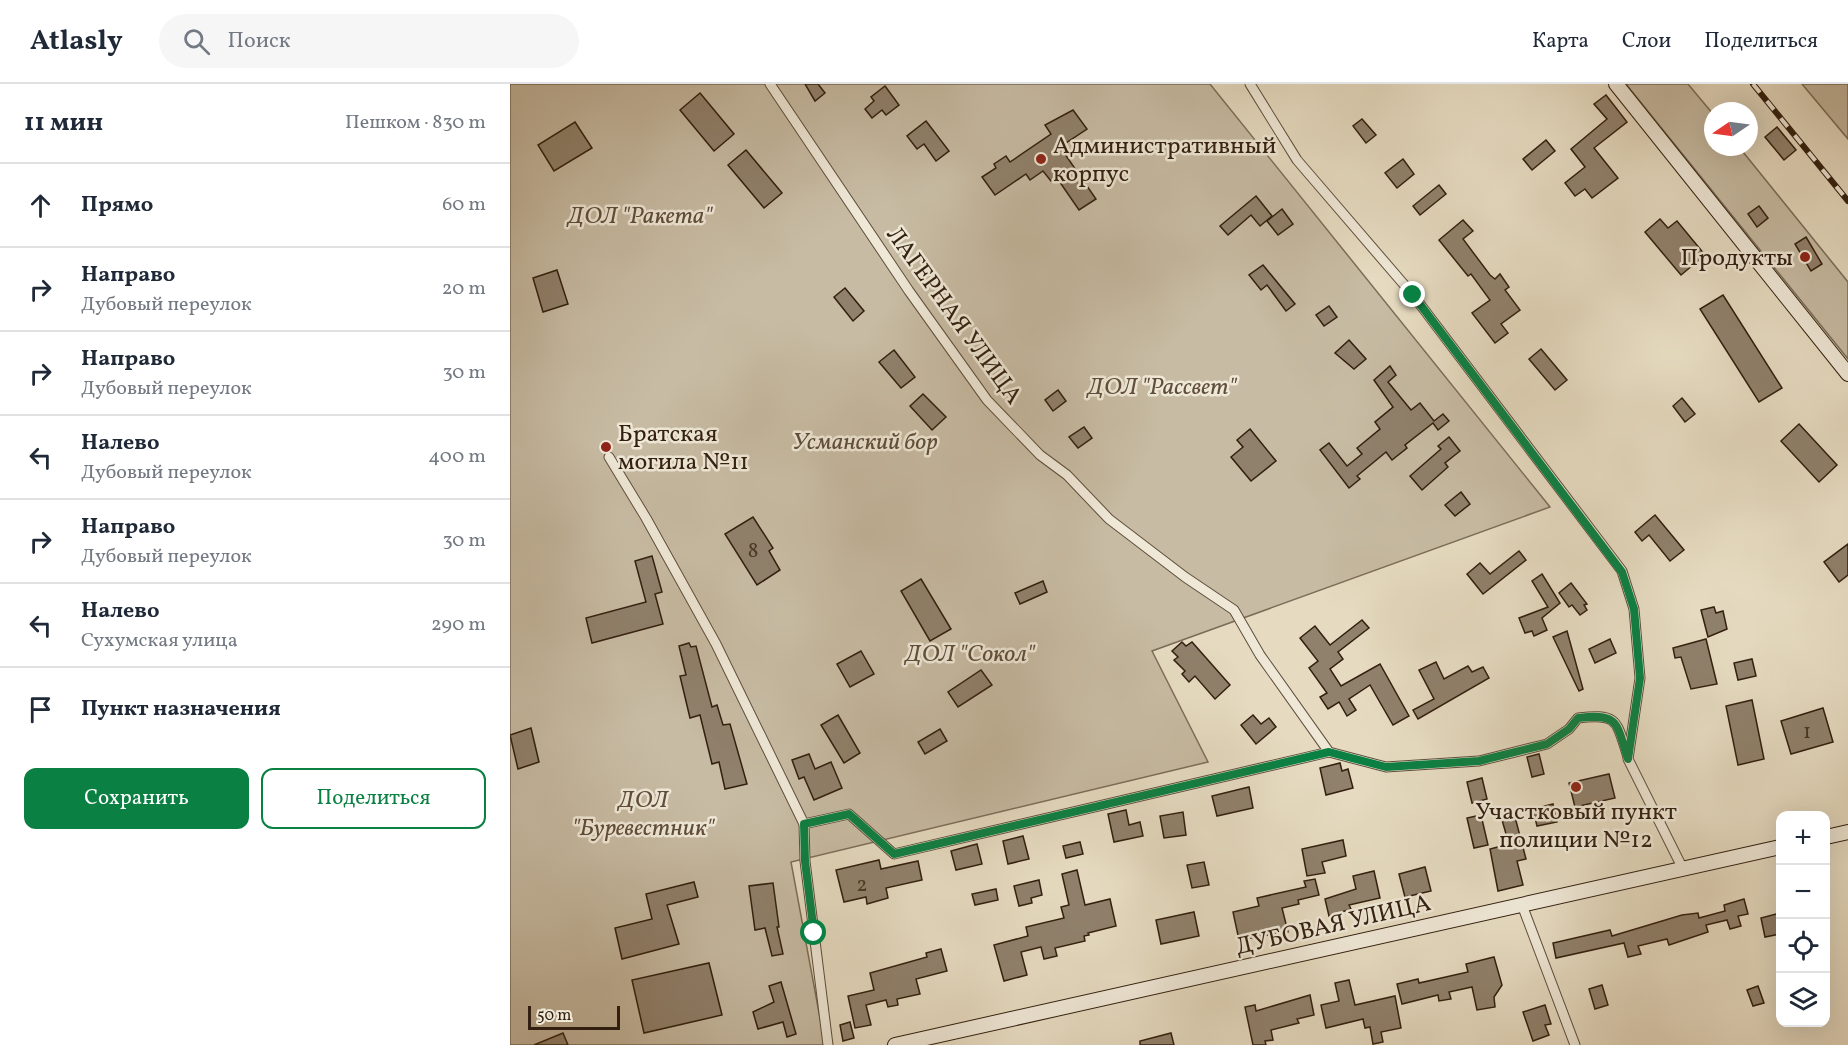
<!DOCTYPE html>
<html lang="ru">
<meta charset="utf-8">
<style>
:root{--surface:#fff;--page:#f6f6f7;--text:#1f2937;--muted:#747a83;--line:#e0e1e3;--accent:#0b8043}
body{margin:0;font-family:Vollkorn,serif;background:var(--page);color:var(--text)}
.controls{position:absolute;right:18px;bottom:18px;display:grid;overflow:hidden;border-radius:12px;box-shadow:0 6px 24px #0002}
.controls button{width:54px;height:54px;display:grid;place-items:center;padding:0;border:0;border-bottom:2px solid var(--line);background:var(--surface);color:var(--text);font:30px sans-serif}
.compass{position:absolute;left:1194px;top:18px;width:54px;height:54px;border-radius:50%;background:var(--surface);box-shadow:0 6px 24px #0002;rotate:257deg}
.scale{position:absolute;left:18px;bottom:15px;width:92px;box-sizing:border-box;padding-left:6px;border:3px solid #321f0f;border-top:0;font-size:16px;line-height:21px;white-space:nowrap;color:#321f0f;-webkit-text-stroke:4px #efe8d7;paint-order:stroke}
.stop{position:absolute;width:18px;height:18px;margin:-14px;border:4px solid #0b8043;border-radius:50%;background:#fff}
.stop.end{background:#0b8043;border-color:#fff;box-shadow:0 2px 6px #0008}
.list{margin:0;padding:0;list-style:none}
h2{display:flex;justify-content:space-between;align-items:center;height:78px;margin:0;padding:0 24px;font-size:26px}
h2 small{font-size:20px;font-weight:400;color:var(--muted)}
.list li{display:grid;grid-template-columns:39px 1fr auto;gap:18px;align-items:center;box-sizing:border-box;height:84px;padding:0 24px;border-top:2px solid var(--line)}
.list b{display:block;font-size:22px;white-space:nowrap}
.list p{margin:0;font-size:20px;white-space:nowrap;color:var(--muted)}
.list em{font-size:20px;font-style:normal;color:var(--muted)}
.actions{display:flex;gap:12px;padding:18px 24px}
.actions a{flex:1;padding:14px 0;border:2px solid var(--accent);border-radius:12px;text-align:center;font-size:21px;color:var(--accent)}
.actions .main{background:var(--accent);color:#fff}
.icon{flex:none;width:33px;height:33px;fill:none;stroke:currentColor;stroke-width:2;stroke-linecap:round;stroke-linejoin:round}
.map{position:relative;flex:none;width:1338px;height:961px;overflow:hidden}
header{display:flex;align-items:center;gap:36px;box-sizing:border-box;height:84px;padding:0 30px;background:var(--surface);border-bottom:2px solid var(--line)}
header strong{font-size:28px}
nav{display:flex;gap:33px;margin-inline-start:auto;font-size:21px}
.search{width:420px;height:54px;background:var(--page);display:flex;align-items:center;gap:15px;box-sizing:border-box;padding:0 21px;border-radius:33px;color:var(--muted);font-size:22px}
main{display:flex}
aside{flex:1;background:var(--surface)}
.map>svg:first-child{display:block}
</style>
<header>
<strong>Atlasly</strong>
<div class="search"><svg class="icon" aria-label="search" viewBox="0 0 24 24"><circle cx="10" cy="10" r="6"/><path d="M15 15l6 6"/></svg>Поиск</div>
<nav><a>Карта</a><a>Слои</a><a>Поделиться</a></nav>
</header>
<main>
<aside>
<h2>11 мин<small>Пешком · 830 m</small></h2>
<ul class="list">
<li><svg class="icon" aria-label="ahead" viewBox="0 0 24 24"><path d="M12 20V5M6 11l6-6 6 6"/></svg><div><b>Прямо</b></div><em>60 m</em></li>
<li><svg class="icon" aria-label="right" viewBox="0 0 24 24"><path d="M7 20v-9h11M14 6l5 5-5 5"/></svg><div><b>Направо</b><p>Дубовый переулок</p></div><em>20 m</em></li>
<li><svg class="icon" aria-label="right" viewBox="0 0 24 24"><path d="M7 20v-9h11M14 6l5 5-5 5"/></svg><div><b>Направо</b><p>Дубовый переулок</p></div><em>30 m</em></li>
<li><svg class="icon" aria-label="left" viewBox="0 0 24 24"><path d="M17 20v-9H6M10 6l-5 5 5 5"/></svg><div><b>Налево</b><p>Дубовый переулок</p></div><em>400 m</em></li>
<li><svg class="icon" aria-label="right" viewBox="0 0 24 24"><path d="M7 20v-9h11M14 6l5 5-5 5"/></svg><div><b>Направо</b><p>Дубовый переулок</p></div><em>30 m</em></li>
<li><svg class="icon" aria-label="left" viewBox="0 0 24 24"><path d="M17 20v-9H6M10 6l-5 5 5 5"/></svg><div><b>Налево</b><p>Сухумская улица</p></div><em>290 m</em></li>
<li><svg class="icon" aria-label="arrive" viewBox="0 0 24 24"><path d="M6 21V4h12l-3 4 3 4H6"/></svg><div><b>Пункт назначения</b></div></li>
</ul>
<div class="actions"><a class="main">Сохранить</a><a>Поделиться</a></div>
</aside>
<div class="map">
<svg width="1338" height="961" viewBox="0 0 1338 961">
<rect width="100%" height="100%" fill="#e6dbc1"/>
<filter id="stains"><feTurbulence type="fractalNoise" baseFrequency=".00333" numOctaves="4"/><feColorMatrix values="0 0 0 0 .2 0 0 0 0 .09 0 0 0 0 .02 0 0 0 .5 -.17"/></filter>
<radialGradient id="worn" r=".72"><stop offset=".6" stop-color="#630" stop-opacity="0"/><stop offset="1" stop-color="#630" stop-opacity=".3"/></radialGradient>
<g fill="#c7bba3" stroke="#7c6d59" stroke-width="1.5">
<path d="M0,0H700L1040,423L642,567L698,678L281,778L315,961H0Z"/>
<path d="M1116,0H1178L1203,30V63H1229L1338,198V275Z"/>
<path d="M1292,0H1338V55Z"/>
</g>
<g fill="#90816c" stroke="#321f0f" stroke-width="1.5">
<path d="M295,0H308L315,9L305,17Z"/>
<path d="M375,2L389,21L376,31L372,26L362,34L355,25L364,17L361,13Z"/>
<path d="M190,9L224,50L204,67L170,26Z"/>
<path d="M1096,11L1117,38L1084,64L1108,94L1082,114L1075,105L1065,112L1055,99L1075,83L1061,65L1097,35L1084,20Z"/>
<path d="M563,26L577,45L550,63L586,115L569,126L547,94L541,97L533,87L520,96L516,90L485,111L472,93L486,84L484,80L496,72L500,78L541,50L535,41Z"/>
<path d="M852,35L866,51L856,59L843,42Z"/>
<path d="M416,37L439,67L426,77L414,60L407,65L397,52Z"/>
<path d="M65,38L82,64L44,87L28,61Z"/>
<path d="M1267,43L1286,66L1274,76L1255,53Z"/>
<path d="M1036,56L1045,67L1022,86L1013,75Z"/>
<path d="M236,66L272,109L254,124L218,81Z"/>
<path d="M893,75L904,90L887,104L875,89Z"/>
<path d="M929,101L936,110L910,131L903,122Z"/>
<path d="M746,112L762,132L750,142L741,131L718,151L710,142Z"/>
<path d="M1249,122L1258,134L1247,143L1238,130Z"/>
<path d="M772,125L783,140L768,151L757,137Z"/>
<path d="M1150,135L1158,144L1167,137L1195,171L1171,191L1135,148Z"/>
<path d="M953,136L963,147L953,155L980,191L985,195L990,190L999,203L995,206L1010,226L991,240L998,249L985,259L962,229L980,216L961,190L958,192L929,156Z"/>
<path d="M1296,153L1312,180L1301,187L1285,160Z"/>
<path d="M753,181L785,220L776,227L757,201L751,206L739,191Z"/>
<path d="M47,186L58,220L33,228L23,194Z"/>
<path d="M335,204L354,227L343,237L324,213Z"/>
<path d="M1213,211L1272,304L1249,318L1190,225Z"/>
<path d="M819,222L827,233L814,242L806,231Z"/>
<path d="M839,256L856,275L844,285L825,269Z"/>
<path d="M1031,265L1057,296L1045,306L1019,275Z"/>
<path d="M384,266L405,293L391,304L369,278Z"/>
<path d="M880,282L886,291L878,298L901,326L910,319L924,337L933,330L939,337L928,346L923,339L895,361L897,364L882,376L876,368L847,392L850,395L839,404L810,366L819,359L837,382L852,370L847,364L870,345L865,338L883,323L864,296Z"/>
<path d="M548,306L556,317L543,327L535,316Z"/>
<path d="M413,310L436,333L422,346L400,322Z"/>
<path d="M1172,314L1185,330L1175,338L1163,322Z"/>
<path d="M1289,340L1327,381L1309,398L1271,357Z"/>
<path d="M574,343L582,354L568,364L559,353Z"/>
<path d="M740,345L766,377L741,397L721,373L733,363L727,356Z"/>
<path d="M939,353L950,367L935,379L938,383L912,406L900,392L931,365L928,362Z"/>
<path d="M951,408L960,420L945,432L935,421Z"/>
<path d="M1145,431L1174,466L1160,477L1139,451L1132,457L1125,448Z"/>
<path d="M243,433L263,464L259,467L270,486L247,501L215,450Z"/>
<path d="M1338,460V491L1329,498L1314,478Z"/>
<path d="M1009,467L1016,476L973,510L957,490L970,479L980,490Z"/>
<path d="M142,472L152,508L145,510L153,540L82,559L76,534L136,518L125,477Z"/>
<path d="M1032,490L1050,519L1032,534L1037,546L1024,552L1022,547L1015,549L1009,534L1038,523L1022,497Z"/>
<path d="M411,495L441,545L420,557L391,507Z"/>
<path d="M533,497L537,508L510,520L505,509Z"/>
<path d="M1061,499L1077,520L1074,521L1077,526L1070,531L1062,521L1059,523L1049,509Z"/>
<path d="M1204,523L1206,529L1213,527L1217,545L1198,553L1191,526Z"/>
<path d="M852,536L859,544L828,568L833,575L820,585L831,602L870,580L899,632L883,641L860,601L839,615L846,626L837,632L829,618L818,625L810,613L817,609L799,584L808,577L790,554L805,542L820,561Z"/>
<path d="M1057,547L1073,605L1069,607L1043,553Z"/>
<path d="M1100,555L1106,569L1085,579L1079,565Z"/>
<path d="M1196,555L1207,600L1181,605L1171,573L1165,574L1163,564Z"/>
<path d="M672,558L676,562L682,558L720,601L705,615L685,592L679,598L672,590L675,587L664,576L668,573L662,567Z"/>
<path d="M179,559L181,563L186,562L202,623L207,621L213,641L220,640L237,700L215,705L209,678L202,680L190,631L180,634L170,592L176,591L169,562Z"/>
<path d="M351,567L364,590L340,603L327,580Z"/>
<path d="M1242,575L1246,592L1228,596L1224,579Z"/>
<path d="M926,578L934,595L958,582L962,588L973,583L979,594L908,635L903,626L924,615L909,586Z"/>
<path d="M471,586L482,601L448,623L438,608Z"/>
<path d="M1242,616L1254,675L1228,681L1216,622Z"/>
<path d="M1313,624L1323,658L1281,670L1271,637Z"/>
<path d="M328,631L350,669L334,679L311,641Z"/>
<path d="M743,631L751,640L759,634L766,643L746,660L731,641Z"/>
<path d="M21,644L29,678L8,685L0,651Z"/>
<path d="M430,645L437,657L415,670L408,658Z"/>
<path d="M299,670L305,685L321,678L332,704L304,716L294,693L289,695L282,676Z"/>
<path d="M1029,670L1034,690L1022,693L1017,673Z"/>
<path d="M830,679L832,687L838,685L843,704L816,711L810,684Z"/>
<path d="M1099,690L1105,714L1065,723L1059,699Z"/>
<path d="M972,694L977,715L962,719L957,698Z"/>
<path d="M739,703L743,724L707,732L702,712Z"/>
<path d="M1043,720L1047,738L1027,742L1023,725Z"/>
<path d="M616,726L619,741L630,738L633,752L604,758L598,730Z"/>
<path d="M673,728L676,751L654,754L650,732Z"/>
<path d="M971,731L978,761L964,764L957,734Z"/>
<path d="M1005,733L1016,775L1007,777L1013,801L988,807L980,765L999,760L992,736Z"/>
<path d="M513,752L519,775L498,780L493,757Z"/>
<path d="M833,756L836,772L812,778L815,789L797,792L792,765Z"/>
<path d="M570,758L573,770L556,774L553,762Z"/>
<path d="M467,760L472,780L446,786L441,767Z"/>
<path d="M369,776L371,785L408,777L412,796L376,804L378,814L357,820L356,813L334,818L326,786Z"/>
<path d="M694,778L699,801L682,804L677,781Z"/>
<path d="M915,783L921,807L895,813L889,790Z"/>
<path d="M567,786L575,821L600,815L606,842L578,849L579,851L574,852L575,857L545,864L547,872L534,875L531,863L511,868L517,891L494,897L484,861L518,852L516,843L554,834L551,823L559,821L552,790Z"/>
<path d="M864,787L870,814L839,821L841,825L819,832L815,815L846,805L843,792Z"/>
<path d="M805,795L809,811L788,816L789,820L772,824L778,848L729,856L723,828L749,822L747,814L796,803L794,797Z"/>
<path d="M529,796L532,811L521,814L522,819L509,822L504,802Z"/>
<path d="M184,798L188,813L157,821L169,860L112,875L105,844L142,835L136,810Z"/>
<path d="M263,799L269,843H267L273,870L262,872L255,844L245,846L239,802Z"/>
<path d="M486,805L488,816L465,821L462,810Z"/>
<path d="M1234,815L1238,830L1228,832L1231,842L1220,845L1217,836L1196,841L1198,848L1159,861L1157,855L1128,862L1131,870L1118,873L1114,859L1046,874L1043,859L1100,846L1102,852L1172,831L1188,829L1189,834L1215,827L1214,821Z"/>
<path d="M684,828L689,852L651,860L646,836Z"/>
<path d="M1270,829V850L1255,853L1251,834Z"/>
<path d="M431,865L437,887L406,895L410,910L387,915L388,921L378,923L376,916L356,921L361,941L345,944L338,912L364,906L360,889L417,873L416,869Z"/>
<path d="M984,873L992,901L984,913L985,923L967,926L962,903L939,908L941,915L929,917L928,911L892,920L887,900L908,895L909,899L958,888L956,880Z"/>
<path d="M199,879L212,931L134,949L122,896Z"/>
<path d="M839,896L845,921L885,912L891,944L871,948L873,958L863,960L860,943L855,944L853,935L816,944L811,921L829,917L825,899Z"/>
<path d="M271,898L286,950L277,953L273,938L248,945L243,928L264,918L259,902Z"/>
<path d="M1092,901L1098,921L1085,925L1079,905Z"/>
<path d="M1248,902L1254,919L1243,922L1237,906Z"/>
<path d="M800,911L804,931L787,935L789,939L761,946L763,956L755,957L756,961H743L735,923L745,921L746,927Z"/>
<path d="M1035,921L1041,940L1035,941L1039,951L1023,957L1013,928Z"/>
<path d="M340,938L344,954L333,957L330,941Z"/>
<path d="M53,949L58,961H24Z"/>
<path d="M661,949L664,961H630V957Z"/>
</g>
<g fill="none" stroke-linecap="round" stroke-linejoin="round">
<defs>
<g id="street">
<path d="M260,0L399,207L477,316L530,371L557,391L599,435L675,493L724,526L750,571L819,668"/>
<path d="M740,0L787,76L903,211L1112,487L1124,525L1130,594L1118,675L1173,785"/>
<path d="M99,373L136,434L206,560L294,740L295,777L318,961"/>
<path d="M294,740L339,730L384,770L819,668L876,683L969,677L1037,660L1059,645L1068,634C1109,629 1106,637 1118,673"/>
<path d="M1012,821L1065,961"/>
</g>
<g id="secondary">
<path d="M1106,0L1338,290"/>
<path d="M1316,753L1338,748"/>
<path d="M385,961L1270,763"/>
</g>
</defs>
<use href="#street" stroke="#5f4e3c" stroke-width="11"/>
<use href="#secondary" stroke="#321f0f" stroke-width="16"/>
<use href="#street" stroke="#efe8d7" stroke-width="9"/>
<use href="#secondary" stroke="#efe8d7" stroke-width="14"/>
<defs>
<path id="rail" d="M1243,0L1338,117"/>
</defs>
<use href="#rail" stroke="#321f0f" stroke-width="6"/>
<use href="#rail" stroke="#efe8d7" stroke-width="4" stroke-dasharray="11" stroke-linecap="butt"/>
</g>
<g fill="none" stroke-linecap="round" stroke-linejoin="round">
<path stroke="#0b8043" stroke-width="8" d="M304,849L295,777L294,740L339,730L384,770L819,668L876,683L969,677L1037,660L1059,645L1068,634C1110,629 1106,639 1118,675L1130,594L1124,525L1112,488L903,211"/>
</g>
<g fill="#8f2418" stroke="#efe8d7" stroke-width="2">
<circle cx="531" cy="75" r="6"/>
<circle cx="1295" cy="173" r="6"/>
<circle cx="96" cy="363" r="6"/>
<circle cx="1066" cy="703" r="6"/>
</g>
<g text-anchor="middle" stroke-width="5" stroke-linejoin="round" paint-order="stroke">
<g font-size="21" fill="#4a3826">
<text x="243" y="473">8</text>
<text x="1297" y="654">1</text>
<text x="352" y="807">2</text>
</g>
<g font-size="24" fill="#321f0f" stroke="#efe8d7" text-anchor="start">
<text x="543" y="69">Административный<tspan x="543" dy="28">корпус</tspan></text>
<text x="1283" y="181" text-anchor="end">Продукты</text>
<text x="108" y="357">Братская<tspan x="108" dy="28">могила №11</tspan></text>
<text x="1066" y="735" text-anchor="middle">Участковый пункт<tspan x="1066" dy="28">полиции №12</tspan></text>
</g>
<g font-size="24" font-style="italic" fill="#5f4e3b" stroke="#efe8d7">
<text x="130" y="139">ДОЛ "Ракета"</text>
<text x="652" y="310">ДОЛ "Рассвет"</text>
<text x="355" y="365">Усманский бор</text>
<text x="460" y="577">ДОЛ "Сокол"</text>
<text x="133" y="723">ДОЛ<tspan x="133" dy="28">"Буревестник"</tspan></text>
</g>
<g font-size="24" fill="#321f0f" stroke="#efe8d7">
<text transform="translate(445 231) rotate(54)" y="8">ЛАГЕРНАЯ УЛИЦА</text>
<text transform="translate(823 840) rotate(-13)" y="8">ДУБОВАЯ УЛИЦА</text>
</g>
</g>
<rect width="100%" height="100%" filter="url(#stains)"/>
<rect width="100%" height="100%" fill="url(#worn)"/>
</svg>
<div class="controls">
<button>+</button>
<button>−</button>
<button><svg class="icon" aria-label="locate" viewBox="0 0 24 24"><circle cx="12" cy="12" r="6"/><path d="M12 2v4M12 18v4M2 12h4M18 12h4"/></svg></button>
<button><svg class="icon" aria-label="layers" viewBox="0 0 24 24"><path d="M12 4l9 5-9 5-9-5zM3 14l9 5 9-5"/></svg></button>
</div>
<svg class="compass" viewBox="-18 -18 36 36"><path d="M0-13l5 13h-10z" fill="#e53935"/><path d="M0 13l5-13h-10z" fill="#747a83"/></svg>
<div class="scale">50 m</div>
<div class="stop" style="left:304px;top:849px"></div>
<div class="stop end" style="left:903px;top:211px"></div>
</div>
</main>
